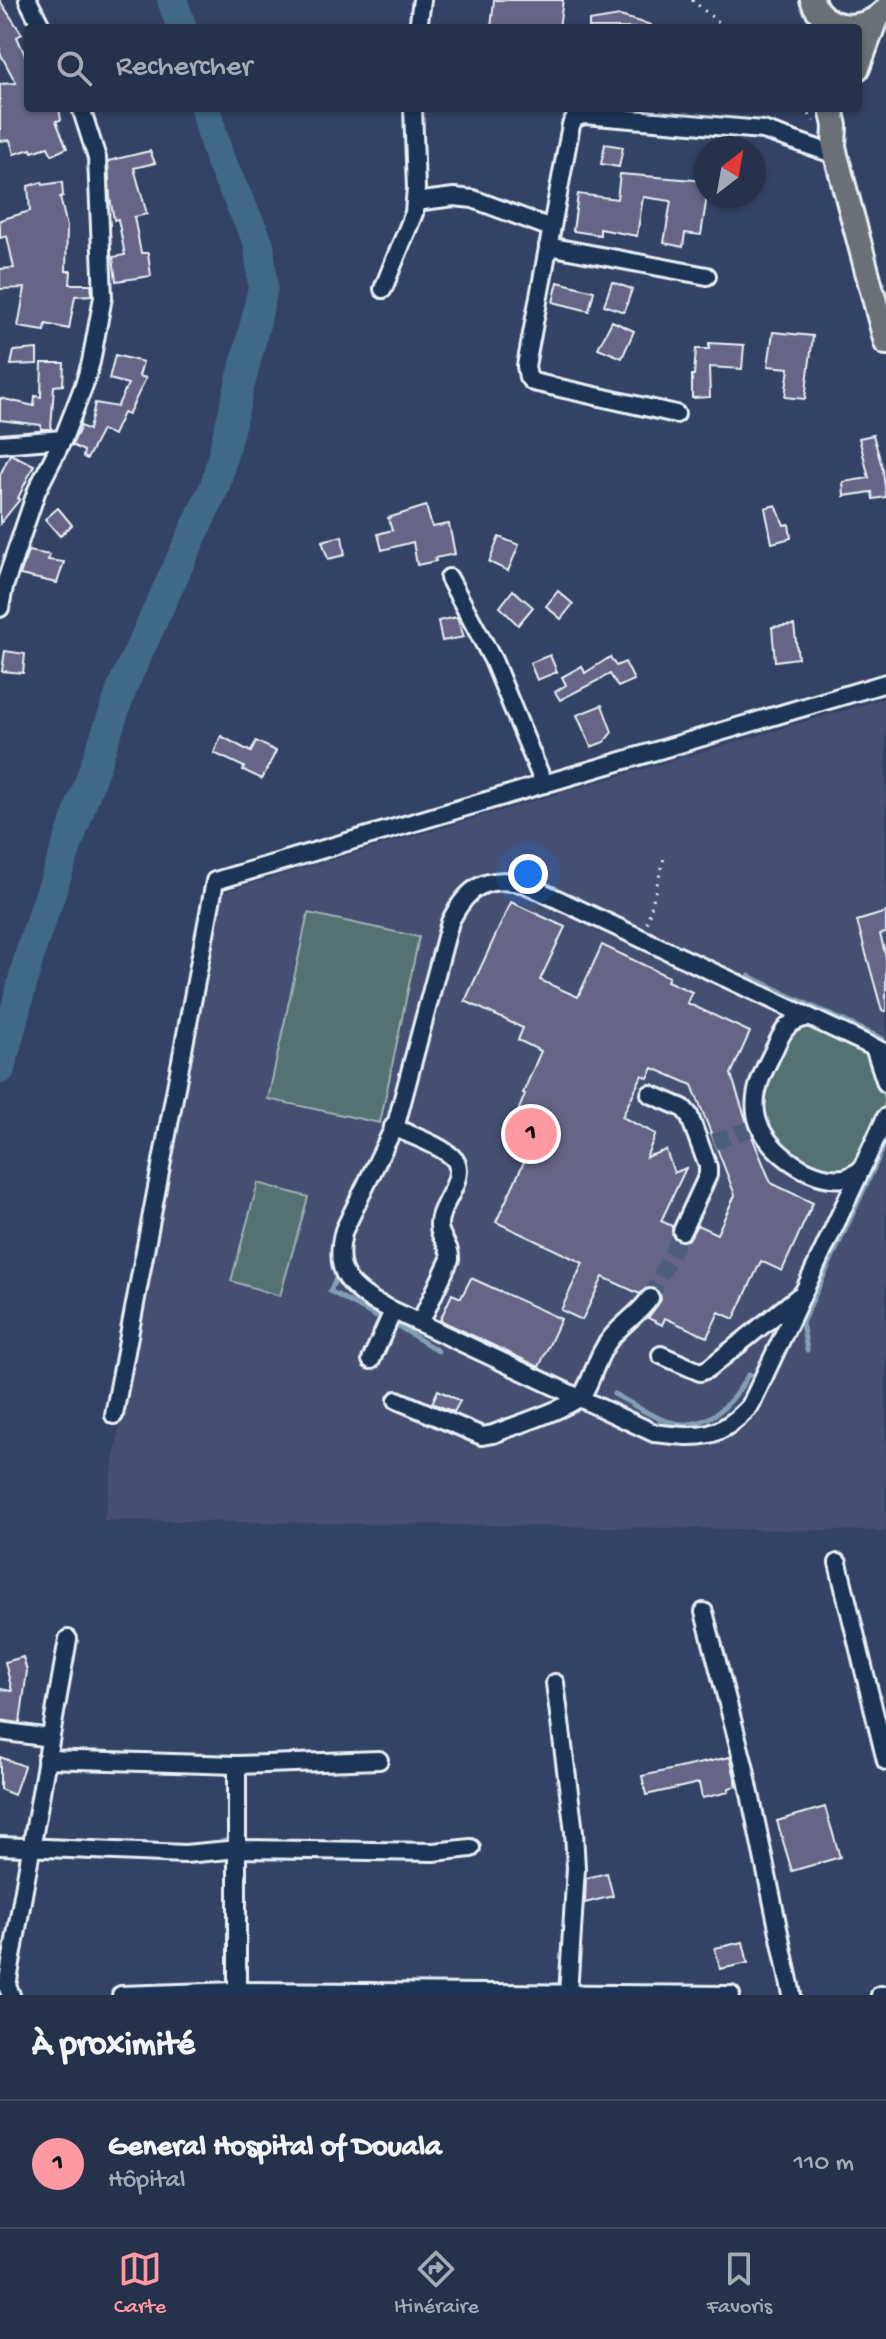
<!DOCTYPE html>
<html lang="fr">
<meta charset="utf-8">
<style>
:root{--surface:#26324c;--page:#2e3a53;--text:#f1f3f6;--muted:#a4aab5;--line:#424d64;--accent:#ff9aa2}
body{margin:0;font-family:"Gochi Hand",sans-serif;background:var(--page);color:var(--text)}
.compass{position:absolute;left:694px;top:136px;width:72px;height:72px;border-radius:50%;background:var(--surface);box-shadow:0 2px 6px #0004;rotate:31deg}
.you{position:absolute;left:528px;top:874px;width:28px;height:28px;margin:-20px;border:6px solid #fff;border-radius:50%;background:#1a73e8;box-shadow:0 0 0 12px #1a73e833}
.badge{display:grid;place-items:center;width:52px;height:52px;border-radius:50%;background:var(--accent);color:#111;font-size:26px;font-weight:700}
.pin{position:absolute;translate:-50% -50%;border:4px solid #fff;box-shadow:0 2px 8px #0006}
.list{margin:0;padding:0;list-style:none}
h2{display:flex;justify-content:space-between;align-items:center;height:104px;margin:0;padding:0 32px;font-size:34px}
h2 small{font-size:26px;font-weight:400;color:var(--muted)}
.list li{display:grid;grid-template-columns:52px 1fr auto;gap:24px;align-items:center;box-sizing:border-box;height:128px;padding:0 32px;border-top:2px solid var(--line)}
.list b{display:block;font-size:30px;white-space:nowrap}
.list p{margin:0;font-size:26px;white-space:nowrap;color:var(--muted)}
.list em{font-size:26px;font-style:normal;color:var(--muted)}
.icon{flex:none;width:44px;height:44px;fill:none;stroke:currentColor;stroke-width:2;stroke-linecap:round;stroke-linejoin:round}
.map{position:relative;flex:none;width:886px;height:1995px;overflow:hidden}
.search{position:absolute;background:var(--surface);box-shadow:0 2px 6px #0004;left:24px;right:24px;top:24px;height:88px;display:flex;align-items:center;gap:20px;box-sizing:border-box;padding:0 28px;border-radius:8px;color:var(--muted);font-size:30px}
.sheet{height:232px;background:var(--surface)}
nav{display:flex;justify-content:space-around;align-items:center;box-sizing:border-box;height:112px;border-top:2px solid var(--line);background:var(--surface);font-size:22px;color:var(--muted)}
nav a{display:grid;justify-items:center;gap:4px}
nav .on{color:var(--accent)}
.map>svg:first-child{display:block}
</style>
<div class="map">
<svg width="886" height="1995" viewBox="0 0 886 1995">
<rect width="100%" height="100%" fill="#334365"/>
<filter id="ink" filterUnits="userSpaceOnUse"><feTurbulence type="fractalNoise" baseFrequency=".0125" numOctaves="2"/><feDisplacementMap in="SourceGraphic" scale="16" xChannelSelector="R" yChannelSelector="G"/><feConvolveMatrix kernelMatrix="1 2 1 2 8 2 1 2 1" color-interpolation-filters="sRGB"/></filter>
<g filter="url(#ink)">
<path fill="#455072" d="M886,698V1531L104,1520L128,1377L223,892Z"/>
<g fill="#537271" stroke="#9eb2b4" stroke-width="2">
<path d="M308,913L419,937L380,1123L268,1099Z"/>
<path d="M810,1026L867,1052L885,1099L884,1107L861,1156C858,1161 854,1166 849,1169C831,1178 788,1157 777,1143C769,1133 759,1104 761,1091C763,1080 772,1068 777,1058C785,1042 790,1028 810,1026Z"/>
<path d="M258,1183L308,1197L280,1296L231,1281Z"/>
</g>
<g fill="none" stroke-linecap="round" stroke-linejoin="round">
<g stroke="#839fb4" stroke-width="5">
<path d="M749,976L783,992"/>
<path d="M786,994L883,1039"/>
<path d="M338,1274L330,1291L377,1317"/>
<path d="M398,1326L438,1351"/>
<path d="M807,1350L802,1323L886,1142"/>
<path d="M614,1394C632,1403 650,1417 670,1422C706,1432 732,1405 748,1375H751"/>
</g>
<g stroke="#406887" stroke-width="30">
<path d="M172,0L182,28"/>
<path d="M0,1069L32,946L124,683L215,486L256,320L263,287L259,244L219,158L205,108"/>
</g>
</g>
<g fill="#666587" stroke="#e8f1f8" stroke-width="2" fill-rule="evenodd">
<path d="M494,0H563L559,28H491Z"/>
<path d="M0,1L22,34L17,37L28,62V108H59L61,120L56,121L67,148L52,155L48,147L32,152L31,149L14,154L10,140L0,141V84L16,83L0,53Z"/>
<path d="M620,16L651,25L650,28H589V21Z"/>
<path d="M605,144L623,147L619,167L601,164Z"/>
<path d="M150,151L155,163L134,168L147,214L134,217L141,253H148L151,276L116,281L113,257L125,255L118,219L114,220L110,198L108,161Z"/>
<path d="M620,174L706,181L707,196L701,235L685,233L683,247L664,243L671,201L643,197L637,236L600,229V235L573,231L578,194L617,199Z"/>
<path d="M42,182L43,185L62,182L63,196L60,197L67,227L66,271H71L70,284H91L92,295L75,296L69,329L46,324L45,331L18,327L25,288L0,289V269L14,268L7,236L0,238V220L30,211L28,186Z"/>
<path d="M558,282L594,291L589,311L553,302Z"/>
<path d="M612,282L632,289L624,312L604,305Z"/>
<path d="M612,321L634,331L622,358L598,348Z"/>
<path d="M773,332L813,336L805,399L785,397L789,368L768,366Z"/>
<path d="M709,343L744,345L742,369L709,367L710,397L692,398V375H694L696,349H709Z"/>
<path d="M37,349V364L11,365L14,351Z"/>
<path d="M115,355L143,362L139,376L146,378L128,415L123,413L113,435L102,430L87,459L83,457L84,451L72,445L81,426L89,430L95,403L117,407L128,384L109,379Z"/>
<path d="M42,363H64L63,385L54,386L51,429H41V425L0,420V398L34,406L35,396L41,397Z"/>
<path d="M873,435L883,470L886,497L873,499L872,492L844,496L843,482L869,478L859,438Z"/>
<path d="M10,454L34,465L18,498L20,499L0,524V475Z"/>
<path d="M776,505L784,525L789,524L791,538L772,543L765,508Z"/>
<path d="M426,506L432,527L449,524L455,554L435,558L436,561L417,565L413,542L382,550L378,534L392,530L388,518Z"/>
<path d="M58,508L72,525L60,536L45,519Z"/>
<path d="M342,536L345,555L328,559L322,541Z"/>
<path d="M499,537L519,545L508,571L489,562Z"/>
<path d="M28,551L50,555L48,560L64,562L57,583L20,575Z"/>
<path d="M513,590L533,607L518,625L500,607Z"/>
<path d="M558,591L573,604L561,619L546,606Z"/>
<path d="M457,617L464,637L442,641L438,621Z"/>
<path d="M794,625L798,658L775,661L772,627Z"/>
<path d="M5,651L25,654L23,673L2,671Z"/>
<path d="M550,655L557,672L537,680L530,663Z"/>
<path d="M610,657L616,666L625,662L634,680L618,687L610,674L560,700L555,692L566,685L562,677L582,666L585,673Z"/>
<path d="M602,705L612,732L604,742L591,747L577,715Z"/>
<path d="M221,736L251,752L256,741L276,751L262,779L243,770L244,767L214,753Z"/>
<path d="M511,902L565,927L540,980L578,997L602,945L669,977L667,981L692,992L687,1003L750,1032L731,1074L749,1129L771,1183L813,1203L782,1271L761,1261L734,1319L719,1312L707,1337L665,1318L662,1325L648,1318L661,1300L660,1293L656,1289L647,1288L640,1294L603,1277L582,1320L561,1310L583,1263L496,1222L530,1149L507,1139L525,1094L523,1093L541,1051L518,1040L523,1028L465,1001ZM653,1068L692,1085L720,1156L735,1195L717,1234L697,1225L689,1239L678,1241L673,1237L672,1226L661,1221L686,1168L674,1173L666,1150L646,1157L656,1134L622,1117L642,1075L648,1078Z"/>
<path d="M886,912V933L880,934L886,957V1011H882L857,921Z"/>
<path d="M471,1278L561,1319L539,1367L440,1320L452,1294L461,1298Z"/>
<path d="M438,1390L460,1401L454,1412L432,1403Z"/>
<path d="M23,1657L27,1671L20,1723L0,1720V1689L12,1691L5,1662Z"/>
<path d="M0,1757L24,1766L14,1795L0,1789Z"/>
<path d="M730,1757L737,1786L729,1788V1792L702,1798L699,1783L646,1795L642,1776Z"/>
<path d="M825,1807L840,1857L792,1871L777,1821Z"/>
<path d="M607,1873L613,1896L585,1903L586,1878Z"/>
<path d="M743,1942L748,1963L720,1969L715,1948Z"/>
</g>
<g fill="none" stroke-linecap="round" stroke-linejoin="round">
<g stroke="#4e5d7b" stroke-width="16" stroke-dasharray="16 8" stroke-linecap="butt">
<path d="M714,1142L750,1129"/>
<path d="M650,1298L682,1231"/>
</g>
<defs>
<g id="minor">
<path d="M28,0L42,28"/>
<path d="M418,28L422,0"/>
<path d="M415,202L454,197L473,199L551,228"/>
<path d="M548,246L707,276"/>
<path d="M383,289L414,213L416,188L413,108"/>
<path d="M676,414L533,382L528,377L526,366L571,125L575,118L584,115L763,130L836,155"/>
<path d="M0,444L63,439"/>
<path d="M449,578L493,660L544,784"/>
<path d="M0,608L4,587L37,490L63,439L84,385L91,362L103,297L97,158L81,108"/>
<path d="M809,1017C785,1021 782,1033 772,1054C763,1072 753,1091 756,1113C760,1147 810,1183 844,1178C850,1177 855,1173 861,1170"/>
<path d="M874,1047L886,1083"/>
<path d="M886,1053L525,884C486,875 467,887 450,922L397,1121L344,1230C334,1267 344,1283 375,1302L654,1433C699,1438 718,1441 750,1406L886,1117"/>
<path d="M650,1094L683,1108L689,1115L706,1161"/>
<path d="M393,1127C408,1134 446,1147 455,1160C461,1168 457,1180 453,1189C448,1200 439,1213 439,1224C438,1237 451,1245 450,1259L420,1323"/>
<path d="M682,1231L708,1175V1167"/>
<path d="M661,1355L700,1372L708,1369L799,1296"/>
<path d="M371,1360L393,1311"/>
<path d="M397,1400L482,1436L493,1434C510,1427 576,1406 583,1394C594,1376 597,1354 611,1338C623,1323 639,1314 650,1298"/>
<path d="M114,1415L215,881L886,683"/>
<path d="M838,1563L886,1761"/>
<path d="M704,1612L744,1765L792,1995"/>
<path d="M555,1683L574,1832L576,1868L568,1994"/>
<path d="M0,1731L50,1738"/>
<path d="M46,1759L237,1765L379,1760"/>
<path d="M237,1765V1991"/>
<path d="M0,1846L185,1854L239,1849L434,1852L471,1848"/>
<path d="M11,1995L7,1986L68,1639"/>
<path d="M121,1995L237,1991L731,1995"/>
<path d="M880,1995H886"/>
</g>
<g id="major">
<path d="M812,0C824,32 866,33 886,9"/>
<path d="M858,68L876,19"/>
<path d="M831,108L835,126L834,146L836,155L886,343"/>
</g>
</defs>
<use href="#minor" stroke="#e8f1f8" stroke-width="22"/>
<use href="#major" stroke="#e8f1f8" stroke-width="28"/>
<g stroke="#e8f1f8" stroke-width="3" stroke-dasharray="2 6" stroke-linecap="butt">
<path d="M692,0L725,28"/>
<path d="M804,108L814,121"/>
<path d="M647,923L664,858"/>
</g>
<use href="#minor" stroke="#1d3557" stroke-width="16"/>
<use href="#major" stroke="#6a7074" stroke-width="22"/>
</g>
</g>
</svg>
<svg class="compass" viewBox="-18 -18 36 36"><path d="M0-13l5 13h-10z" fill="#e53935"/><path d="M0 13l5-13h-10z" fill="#a4aab5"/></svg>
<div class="you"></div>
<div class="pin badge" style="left:531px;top:1134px">1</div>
<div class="search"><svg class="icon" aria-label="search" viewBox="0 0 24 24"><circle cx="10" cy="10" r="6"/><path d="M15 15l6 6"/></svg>Rechercher</div>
</div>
<section class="sheet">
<h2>À proximité<small></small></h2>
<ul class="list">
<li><span class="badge">1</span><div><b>General Hospital of Douala</b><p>Hôpital</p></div><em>110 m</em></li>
</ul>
</section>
<nav>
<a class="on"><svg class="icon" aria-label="map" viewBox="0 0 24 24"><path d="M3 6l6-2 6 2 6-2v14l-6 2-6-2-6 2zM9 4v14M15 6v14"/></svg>Carte</a>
<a><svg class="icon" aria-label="directions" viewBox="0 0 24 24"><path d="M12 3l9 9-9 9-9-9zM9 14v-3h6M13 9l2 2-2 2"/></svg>Itinéraire</a>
<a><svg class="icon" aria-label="saved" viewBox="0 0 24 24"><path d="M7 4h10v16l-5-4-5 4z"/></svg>Favoris</a>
</nav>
